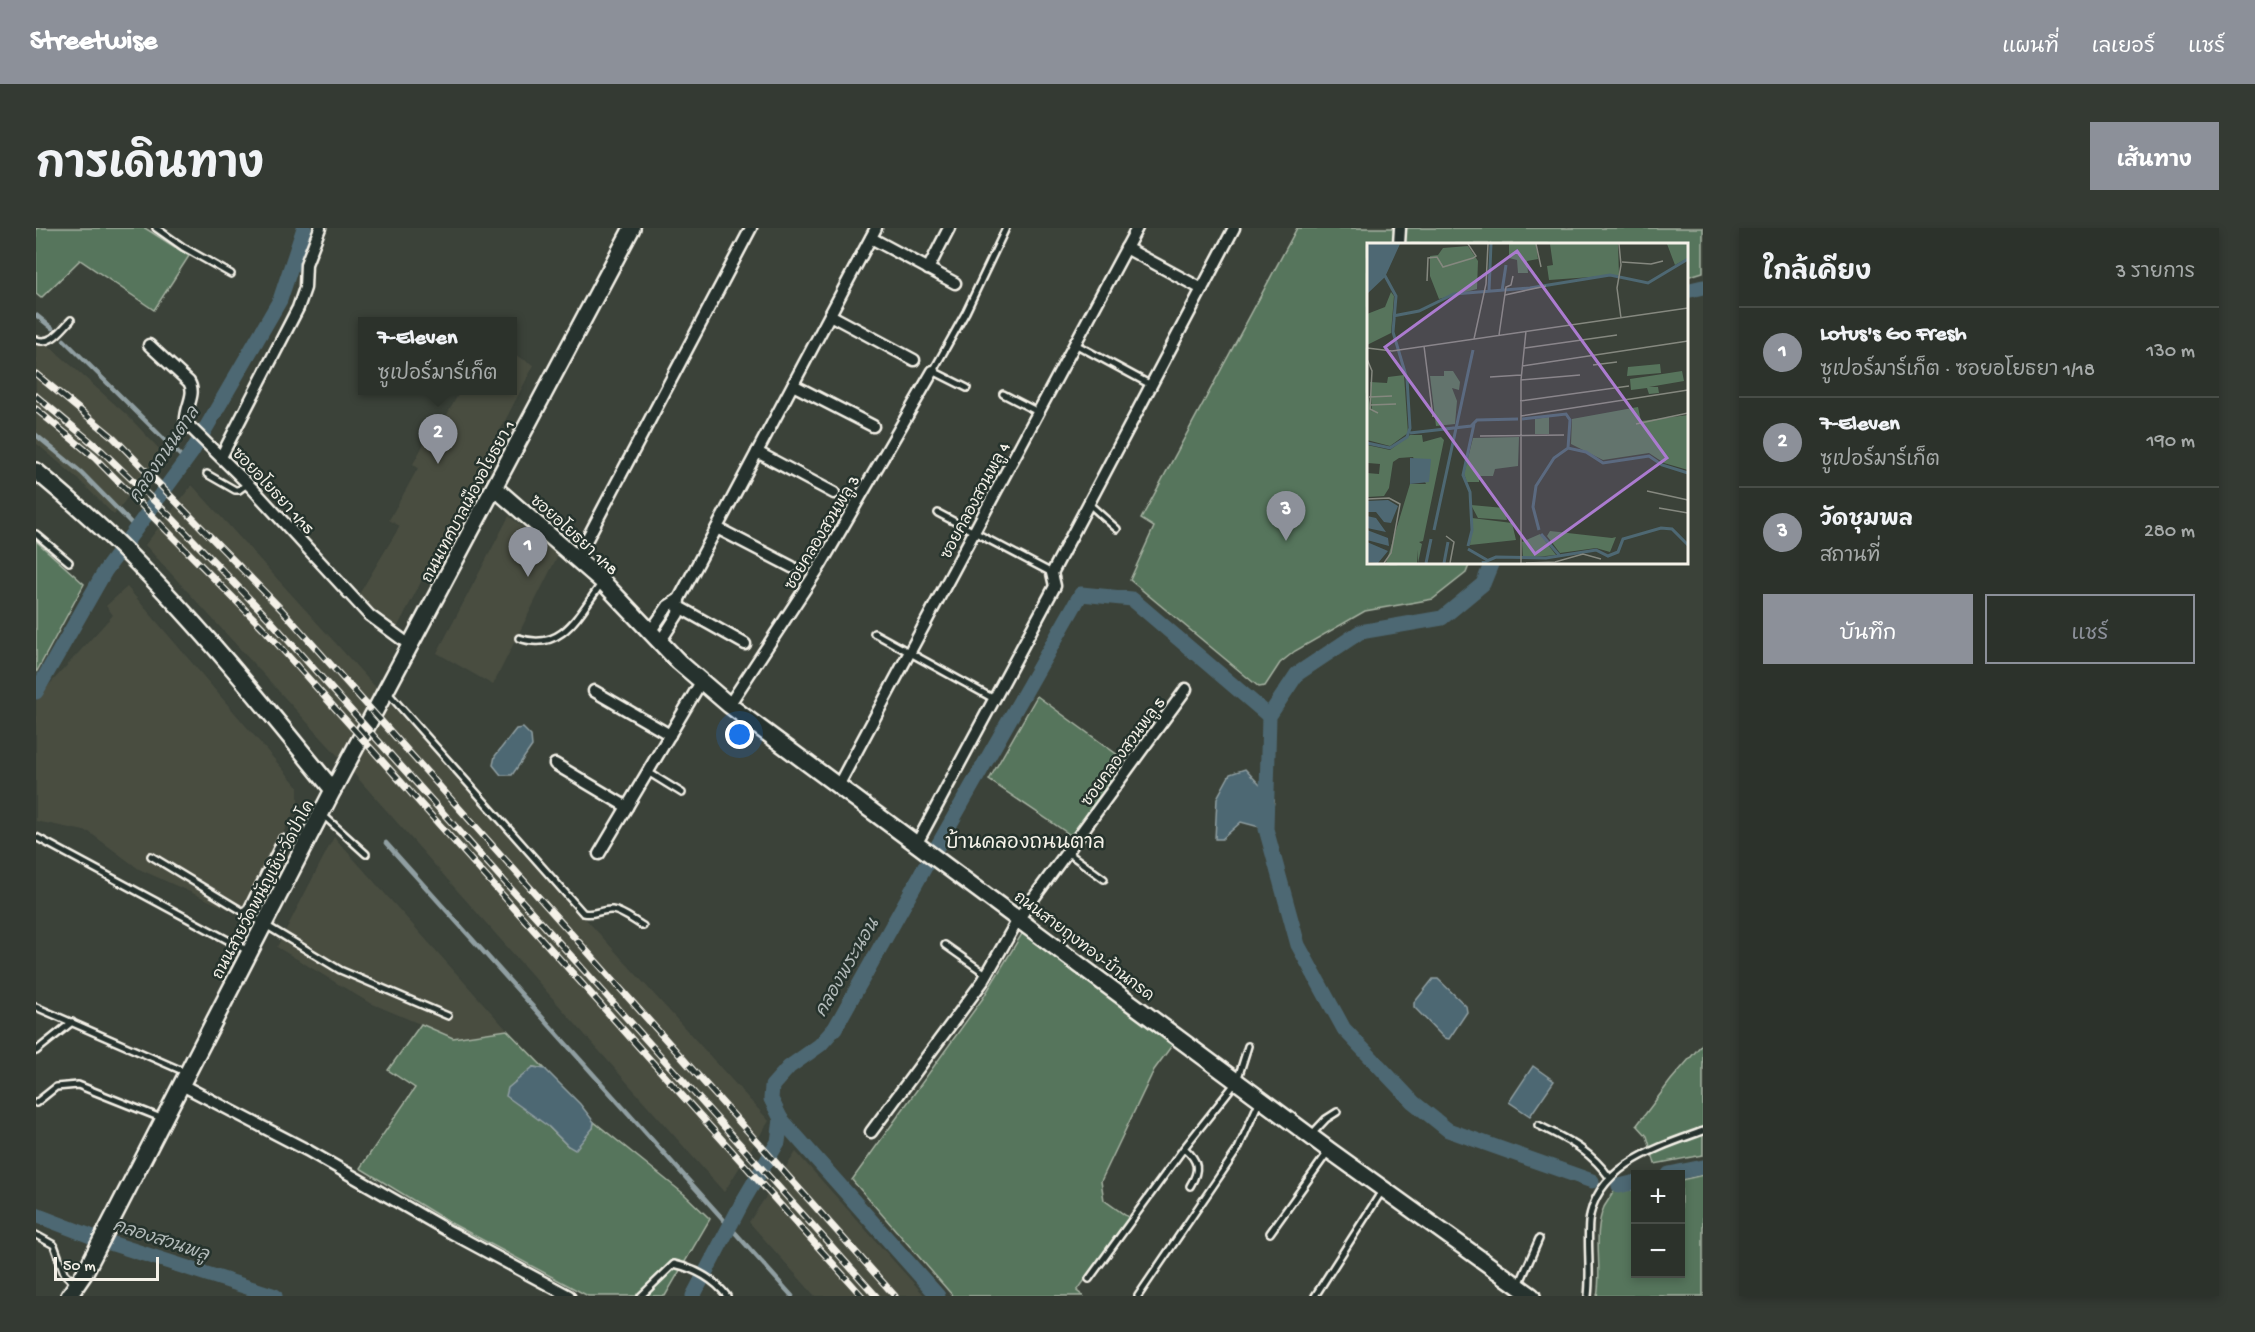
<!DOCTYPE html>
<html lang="th">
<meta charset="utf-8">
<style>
:root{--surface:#2c322b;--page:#343a33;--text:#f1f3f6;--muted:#a6aaa9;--line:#484d47;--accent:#8c9099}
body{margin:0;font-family:"Gochi Hand","Playpen Sans Thai",sans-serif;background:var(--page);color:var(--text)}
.controls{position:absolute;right:18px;bottom:18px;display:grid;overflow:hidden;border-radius:0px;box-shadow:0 3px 9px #0003}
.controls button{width:54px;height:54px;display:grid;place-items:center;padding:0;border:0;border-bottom:2px solid var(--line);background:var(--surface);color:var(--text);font:30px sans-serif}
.scale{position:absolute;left:18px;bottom:15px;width:105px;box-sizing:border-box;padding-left:6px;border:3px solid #f4f1e8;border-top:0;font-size:16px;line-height:21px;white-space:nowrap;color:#f4f1e8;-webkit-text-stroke:4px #26332d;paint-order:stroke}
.you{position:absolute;left:704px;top:507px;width:21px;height:21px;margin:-15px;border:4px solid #fff;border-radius:50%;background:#1a73e8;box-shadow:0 0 0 9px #1a73e833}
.badge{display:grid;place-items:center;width:39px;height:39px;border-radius:50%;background:var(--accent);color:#fff;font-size:20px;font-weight:700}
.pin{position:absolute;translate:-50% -50px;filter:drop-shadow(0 2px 3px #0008)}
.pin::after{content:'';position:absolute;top:32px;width:21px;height:18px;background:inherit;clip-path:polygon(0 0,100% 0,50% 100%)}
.popup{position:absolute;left:322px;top:89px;width:159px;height:78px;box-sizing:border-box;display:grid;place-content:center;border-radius:0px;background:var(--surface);filter:drop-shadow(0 2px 4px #0005);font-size:20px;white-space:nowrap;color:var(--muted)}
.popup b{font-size:22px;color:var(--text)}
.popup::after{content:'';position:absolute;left:50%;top:100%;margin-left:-12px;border:12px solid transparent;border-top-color:var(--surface)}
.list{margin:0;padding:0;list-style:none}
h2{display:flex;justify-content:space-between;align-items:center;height:78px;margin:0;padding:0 24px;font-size:26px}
h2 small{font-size:20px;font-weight:400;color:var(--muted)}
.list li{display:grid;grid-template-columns:39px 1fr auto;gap:18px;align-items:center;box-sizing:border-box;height:90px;padding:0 24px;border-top:2px solid var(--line)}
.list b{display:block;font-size:22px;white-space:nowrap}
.list p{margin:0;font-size:20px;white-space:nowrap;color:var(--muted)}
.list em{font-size:20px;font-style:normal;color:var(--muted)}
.actions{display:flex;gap:12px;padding:18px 24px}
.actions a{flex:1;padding:14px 0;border:2px solid var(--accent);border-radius:0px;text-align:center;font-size:21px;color:var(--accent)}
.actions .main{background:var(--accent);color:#fff}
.map{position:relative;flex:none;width:1667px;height:1068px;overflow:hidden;border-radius:0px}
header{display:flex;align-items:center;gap:36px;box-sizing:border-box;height:84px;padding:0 30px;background:var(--accent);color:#fff}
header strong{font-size:28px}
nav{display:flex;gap:33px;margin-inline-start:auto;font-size:21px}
.intro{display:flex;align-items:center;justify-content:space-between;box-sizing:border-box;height:144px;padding:0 36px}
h1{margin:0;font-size:42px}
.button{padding:15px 27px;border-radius:0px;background:var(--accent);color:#fff;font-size:21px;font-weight:700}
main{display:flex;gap:36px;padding:0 36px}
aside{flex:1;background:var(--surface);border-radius:0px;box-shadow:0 3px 9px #0003}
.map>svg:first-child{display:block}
</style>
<header>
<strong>Streetwise</strong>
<nav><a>แผนที่</a><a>เลเยอร์</a><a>แชร์</a></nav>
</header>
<div class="intro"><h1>การเดินทาง</h1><a class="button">เส้นทาง</a></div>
<main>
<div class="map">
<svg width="1667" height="1068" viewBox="0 0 1667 1068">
<rect width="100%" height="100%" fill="#3b4239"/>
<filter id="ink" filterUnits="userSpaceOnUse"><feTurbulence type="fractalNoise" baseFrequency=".0167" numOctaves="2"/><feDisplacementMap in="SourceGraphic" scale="12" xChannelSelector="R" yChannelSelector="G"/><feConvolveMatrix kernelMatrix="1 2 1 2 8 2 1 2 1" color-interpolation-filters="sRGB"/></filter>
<g filter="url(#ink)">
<g fill="#494d41">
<path d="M0,106L92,188L126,224L78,287L41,250L0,215Z"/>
<path d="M477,126L498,137L361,400L322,368L364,298L353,292L382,240L377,236L389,214L395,216L424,163L477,162Z"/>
<path d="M156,257L733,893L688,964L304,530L109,317Z"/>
<path d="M473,288L522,327L457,457L401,425Z"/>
<path d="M91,359L262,559V577L203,686L103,641L53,604L0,593V473L3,468L77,387L70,378Z"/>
<path d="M298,609L471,802L417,810L332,774L241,719Z"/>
<path d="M760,924L889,1068H779L713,994Z"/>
</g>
<g fill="#57745c" stroke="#a6b2a2" stroke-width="1.5">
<path d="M0,0H109L153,28L118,82L44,32L5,70L0,66Z"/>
<path d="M1261,0H1667V44L1651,49L1650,16H1332V334L1434,335L1430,345L1397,371L1329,383L1259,423L1244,435L1229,458L1223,459L1094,352L1118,299L1105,291Z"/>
<path d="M0,313L48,356L0,445Z"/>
<path d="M1001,468L1090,533L1036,608L953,552Z"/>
<path d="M987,704L1137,816L1118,842L1065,953L1068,972L1093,990L1041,1063L1047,1068H917L816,952L947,770Z"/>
<path d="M385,796L417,810L471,802L509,841L497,839L513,899L532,918L557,900L558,894L648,966L674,991L629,1068H552L413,994L324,940L379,860L352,842Z"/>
<path d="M1667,815V927L1619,936L1611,908L1601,897L1635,852Z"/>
<path d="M1667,947V1068H1561C1567,1039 1556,1007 1568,979C1571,974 1575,968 1578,963L1599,962L1600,1046H1644L1645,952Z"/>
</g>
<g fill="#4e6873" stroke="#909fa2" stroke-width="1.5">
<path d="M487,500L495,508L496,518L476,547H465L457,537L459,528L480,501Z"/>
<path d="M1209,541L1238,572L1235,595L1227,600L1205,594L1186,611H1179L1181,570L1194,546Z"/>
<path d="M1397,751H1402L1430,778L1431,784L1413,811L1408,810L1378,779V775Z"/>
<path d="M1497,838L1518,853L1494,888L1473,874Z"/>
<path d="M497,839L509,841L544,876L558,894L557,900L539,922L532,918L513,899L470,868L472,860Z"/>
</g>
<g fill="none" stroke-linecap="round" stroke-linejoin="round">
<g stroke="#909fa2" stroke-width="4.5">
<path d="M0,87L16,100"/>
<path d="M28,112L150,233"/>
<path d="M0,207L46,245L101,301"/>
<path d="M350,615L756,1068"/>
</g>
<g stroke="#4e6873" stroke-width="15">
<path d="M1650,63L1667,59"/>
<path d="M1456,334L1447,356L1406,390L1324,404L1261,446L1233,488L1230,601L1262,717L1308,801L1377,874L1412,902L1556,953"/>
<path d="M0,464L69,343L156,224L244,72L268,0"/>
<path d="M901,619L1045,366L1096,371L1233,488"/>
<path d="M745,891L902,1068"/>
<path d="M1633,946L1667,939"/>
<path d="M1583,958L1600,954"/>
<path d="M0,987L65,1012L239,1068"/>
<path d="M657,1068L707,973L742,914L745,891L735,871L736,858L753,839L784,817L799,800L889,639"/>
</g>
<defs>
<g id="lane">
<path d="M120,0L147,19L195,46"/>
<path d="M0,112C16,117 25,102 35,92"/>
<path d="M1039,116L1115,157"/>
<path d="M931,160L897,143L930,84L970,0"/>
<path d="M967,166L1002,184"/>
<path d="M171,246L199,262H203L211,256"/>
<path d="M1053,276L1081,301"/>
<path d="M902,285L1016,345"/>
<path d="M0,306L33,334"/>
<path d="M838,405L958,471"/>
<path d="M483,410C526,425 543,386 565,356"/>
<path d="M352,465L547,685C557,688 566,681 576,682C586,683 598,693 607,698"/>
<path d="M612,544L646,565"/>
<path d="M287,587L330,626"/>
<path d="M0,609L212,723"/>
<path d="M1031,624L1068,651"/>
<path d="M115,628L304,742L412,788"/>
<path d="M209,685L246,610"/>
<path d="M909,717L950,746"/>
<path d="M0,779L149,844"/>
<path d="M0,823L36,794"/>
<path d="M0,875L20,859L42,857L125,890"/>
<path d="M1502,897C1533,913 1553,921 1574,950"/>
<path d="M1275,907L1290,891L1301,884"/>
<path d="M1148,920C1163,933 1164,942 1154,958"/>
<path d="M1234,1005L1292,924"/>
<path d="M0,1007L18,1017L28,1045L39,1056"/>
<path d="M1053,1051L1148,920L1201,853L1212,818"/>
<path d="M1483,1057L1503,1011"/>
<path d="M605,1068L638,1036C660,1041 678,1051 691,1068"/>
<path d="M1102,1068L1202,921L1224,872"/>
<path d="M1279,1068L1346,963"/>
<path d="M1552,1068C1555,1043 1551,1018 1553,994C1559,938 1623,919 1667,903"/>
</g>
<g id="street">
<path d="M835,10L919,55"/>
<path d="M1363,16L1364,0"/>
<path d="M1090,20L1166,61"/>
<path d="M892,41L913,0"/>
<path d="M794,87L878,132"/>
<path d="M113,117L153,154C161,167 148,180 150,195L217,261L333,387L375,418"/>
<path d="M757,157L837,198"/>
<path d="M721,224L798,265"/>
<path d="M185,229L262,80L269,60L270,36L284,0"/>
<path d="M681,300L756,339"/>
<path d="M541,330L715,0"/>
<path d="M643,379L709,416"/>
<path d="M614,404L632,378L643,371"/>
<path d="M624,414L642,386L643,371L840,0"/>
<path d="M558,463L634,507"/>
<path d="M693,477L784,338L897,143"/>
<path d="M519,536L591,579"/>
<path d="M802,558L1101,0"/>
<path d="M881,615L1019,358L1016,345L1198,0"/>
<path d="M563,626L665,454"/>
<path d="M144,856L271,922L414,1004L533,1068"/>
<path d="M835,904L947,753L983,690L1150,461"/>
</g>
<g id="secondary">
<path d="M0,243C36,273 72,304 104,338C173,408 235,486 297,562"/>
<path d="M459,260L567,354L643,434L693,477L1293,922L1496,1068"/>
<path d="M33,1068L48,1046L297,562L596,0"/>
</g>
</defs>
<use href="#lane" stroke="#f4f1e8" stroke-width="10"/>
<use href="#street" stroke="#f4f1e8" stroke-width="15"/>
<use href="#secondary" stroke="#f4f1e8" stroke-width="20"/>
<use href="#lane" stroke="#26332d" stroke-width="5"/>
<use href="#street" stroke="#26332d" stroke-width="10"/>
<use href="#secondary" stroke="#26332d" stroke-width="15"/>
<defs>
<g id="rail">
<path d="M0,146L78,210L246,382L859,1068"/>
<path d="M0,168L66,223L136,290L234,392L840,1068"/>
<path d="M0,181L59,230L227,400L826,1068"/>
</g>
</defs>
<use href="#rail" stroke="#f4f1e8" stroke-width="7"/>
<use href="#rail" stroke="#26332d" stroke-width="4.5" stroke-dasharray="14" stroke-linecap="butt"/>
</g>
</g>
<g text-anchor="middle" stroke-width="5" stroke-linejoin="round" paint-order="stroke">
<g font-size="16" fill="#f4f1e8" stroke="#26332d">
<text transform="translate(238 262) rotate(47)" y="6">ซอยอโยธยา 1/15</text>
<text transform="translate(938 272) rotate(-62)" y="6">ซอยคลองสวนพลู 4</text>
<text transform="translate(431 273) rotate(-62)" y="6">ถนนเทศบาลเมืองอโยธยา 1</text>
<text transform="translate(785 304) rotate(-59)" y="6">ซอยคลองสวนพลู 3</text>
<text transform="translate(539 306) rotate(42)" y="6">ซอยอโยธยา 1/18</text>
<text transform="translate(1086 523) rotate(-54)" y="6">ซอยคลองสวนพลู 5</text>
<text transform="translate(226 661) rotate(-62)" y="6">ถนนสายวัดพนัญเชิง-วัดป่าโค</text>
<text transform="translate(1049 717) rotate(37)" y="6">ถนนสายถุงทอง-บ้านกรด</text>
</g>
<g font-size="18" font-style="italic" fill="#b2bab9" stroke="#26332d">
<text transform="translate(127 226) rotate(-56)" y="6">คลองถนนตาล</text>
<text transform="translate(810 739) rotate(-60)" y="6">คลองพระนอน</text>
<text transform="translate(125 1011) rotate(18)" y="6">คลองสวนพลู</text>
</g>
<g font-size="20" fill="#f4f1e8" stroke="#26332d">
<text x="989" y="620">บ้านคลองถนนตาล</text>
</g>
</g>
<g transform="translate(1331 15)">
<rect width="321" height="321" fill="#3b4239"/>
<path d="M142,1H169L171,16L160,18L161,30H151L150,17L142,15ZM183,1H251L252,32L182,37L180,23L186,22ZM300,1H321V15L308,22ZM101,3L111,18L110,46L72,56L63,33V13L71,12L76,5ZM24,49L27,53L24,90L0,102V71L18,64ZM293,121L294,130L260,133L261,124ZM77,128H86L93,139L92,147L85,145L90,158L88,181L69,183L63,133H77ZM315,128L317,138L282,144H291L292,150L282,151L280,145L264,147L263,136ZM37,132L41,190L23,203L0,197V149L5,169L3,139L20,140L21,134ZM271,164L274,178L321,172V227L297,220L282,210L236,217L204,201L205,176ZM182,174V191H168V176ZM43,192H55L56,199L74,194L77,197L56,298L52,299L55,301L51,320L50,307V320H19L43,241H59L46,214L32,215L26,219L22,245L17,253L0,254V230L12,231L13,221L1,220L0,202L23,207ZM152,194L151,223L128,226L126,233H112V239H100L97,231L106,195ZM104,262L137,265L140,277L111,275ZM105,275L145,280L149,297L103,302ZM183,288L245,295L249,294L243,309L229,305L193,310L180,293ZM173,291L189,312L156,315L155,299Z" fill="#57745c"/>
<path d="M0,1H33L18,34L0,51ZM43,215L64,216L62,239L43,241ZM21,257L31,263L24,280L17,279L9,269H0V258ZM0,273L9,275L19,289L0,285ZM0,287L21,295L22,303L0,297ZM0,299L21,308L11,320L0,319Z" fill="#4e6873"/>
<path fill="none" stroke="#4e6873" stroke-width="3" d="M122,48L124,1M135,48L139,22M26,73L52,68L87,51L163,45L243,32L281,40L321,16M155,176L199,171L203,177L201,205M43,190L104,183L110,177L151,176M0,200L23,205L40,194L43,185L40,136L26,89L29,53L17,31M67,287L106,107M172,287L166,264L169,243L187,215L201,205L219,209L236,220L282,213L295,222L321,230M174,291L192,312M101,303L105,287L103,249L96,232L107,181M101,306L120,317M59,320L64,296M77,320L81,299M115,320L129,314L179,315L229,307L241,313L251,309L256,296L294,285L305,286L321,302"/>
<path fill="none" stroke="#85887f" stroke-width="1.5" d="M169,1L174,24M252,1L254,22L250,45L254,75M255,19L284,21L296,18M321,22V49M60,38L61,15L70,14L76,24L106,15L109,13L101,1M138,52L179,43M132,92L139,44L144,42L146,33M107,96L119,41L121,1M57,103L66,174M0,105L25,108L321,65M158,105L250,92M0,116L5,128L3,166L11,170M226,122L250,119M155,123L321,98M123,134L154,132M154,137L213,132M2,154L25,153M153,158L262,143M3,162L29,161M154,173L321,147M269,181L321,170M113,193L197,192M280,248L321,257M0,256L22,255L33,261L24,310L17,320M292,265L321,270M79,293L87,299L83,320M154,320V137L159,88M159,320L188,319L216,311L234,316"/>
<path fill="#ab7bcf" fill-opacity="0.15" stroke="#ab7bcf" stroke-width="3" d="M150,8L300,215L168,311L18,104Z"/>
<rect width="321" height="321" fill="none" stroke="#f4f1e8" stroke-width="3"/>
</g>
</svg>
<div class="controls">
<button>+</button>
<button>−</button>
</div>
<div class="scale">50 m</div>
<div class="you"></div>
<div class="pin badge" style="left:492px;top:349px">1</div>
<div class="pin badge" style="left:402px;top:236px">2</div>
<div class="popup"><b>7-Eleven</b>ซูเปอร์มาร์เก็ต</div>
<div class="pin badge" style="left:1250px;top:313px">3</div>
</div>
<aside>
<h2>ใกล้เคียง<small>3 รายการ</small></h2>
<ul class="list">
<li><span class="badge">1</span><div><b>Lotus's Go Fresh</b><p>ซูเปอร์มาร์เก็ต · ซอยอโยธยา 1/18</p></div><em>130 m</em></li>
<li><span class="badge">2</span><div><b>7-Eleven</b><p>ซูเปอร์มาร์เก็ต</p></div><em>190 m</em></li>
<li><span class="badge">3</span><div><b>วัดชุมพล</b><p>สถานที่</p></div><em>280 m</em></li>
</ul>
<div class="actions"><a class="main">บันทึก</a><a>แชร์</a></div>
</aside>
</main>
